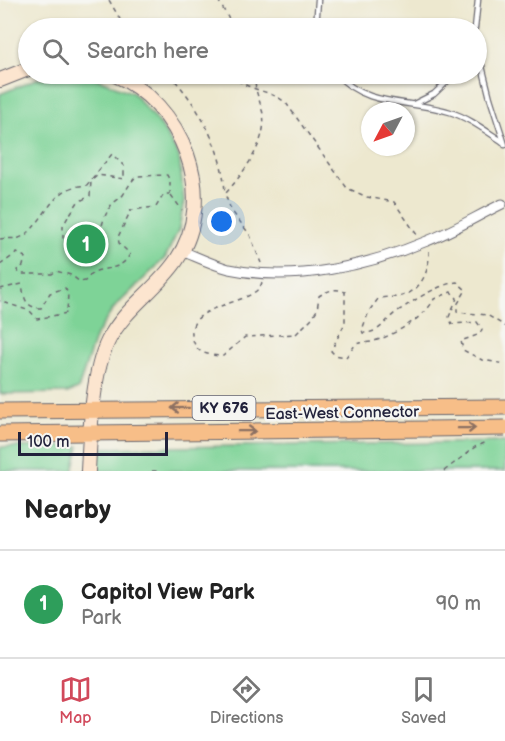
<!DOCTYPE html>
<style>
:root{--surface:#fff;--page:#f6f6f6;--text:#222;--muted:#767676;--line:#e0e0e0;--accent:#d1495b}
body{margin:0;font-family:"Balsamiq Sans",sans-serif;background:var(--page);color:var(--text)}
.compass{position:absolute;left:361px;top:102px;width:54px;height:54px;border-radius:50%;background:var(--surface);box-shadow:0 2px 4px #0004;rotate:229deg}
.scale{position:absolute;left:18px;bottom:15px;width:150px;box-sizing:border-box;padding-left:6px;border:3px solid #22223b;border-top:0;font-size:16px;line-height:21px;white-space:nowrap;color:#22223b;-webkit-text-stroke:4px #f6f6f2;paint-order:stroke}
.you{position:absolute;left:222px;top:222px;width:21px;height:21px;margin:-15px;border:4px solid #fff;border-radius:50%;background:#1a73e8;box-shadow:0 0 0 9px #1a73e833}
.badge{display:grid;place-items:center;width:39px;height:39px;border-radius:50%;background:var(--accent);color:#fff;font-size:20px;font-weight:700}
.pin{position:absolute;translate:-50% -50%;border:3px solid #fff;box-shadow:0 2px 6px #0006}
.list{margin:0;padding:0;list-style:none}
h2{display:flex;justify-content:space-between;align-items:center;height:78px;margin:0;padding:0 24px;font-size:26px}
h2 small{font-size:20px;font-weight:400;color:var(--muted)}
.list li{display:grid;grid-template-columns:39px 1fr auto;gap:18px;align-items:center;box-sizing:border-box;height:108px;padding:0 24px;border-top:2px solid var(--line)}
.list b{display:block;font-size:22px;white-space:nowrap}
.list p{margin:0;font-size:20px;white-space:nowrap;color:var(--muted)}
.list em{font-size:20px;font-style:normal;color:var(--muted)}
.icon{flex:none;width:33px;height:33px;fill:none;stroke:currentColor;stroke-width:2;stroke-linecap:round;stroke-linejoin:round}
.map{position:relative;flex:none;width:505px;height:471px;overflow:hidden}
.search{position:absolute;background:var(--surface);box-shadow:0 2px 4px #0004;left:18px;right:18px;top:18px;height:66px;display:flex;align-items:center;gap:15px;box-sizing:border-box;padding:0 21px;border-radius:33px;color:var(--muted);font-size:22px}
.sheet{height:186px;background:var(--surface)}
nav{display:flex;justify-content:space-around;align-items:center;box-sizing:border-box;height:84px;border-top:2px solid var(--line);background:var(--surface);font-size:16px;color:var(--muted)}
nav a{display:grid;justify-items:center;gap:3px}
nav .on{color:var(--accent)}
.map>svg:first-child{display:block}
</style>
<div class="map">
<svg width="505" height="471" viewBox="0 0 505 471">
<rect width="100%" height="100%" fill="#f6f6f2"/>
<filter id="ink" filterUnits="userSpaceOnUse"><feTurbulence type="fractalNoise" baseFrequency=".0167" numOctaves="2"/><feDisplacementMap in="SourceGraphic" scale="12" xChannelSelector="R" yChannelSelector="G"/><feConvolveMatrix kernelMatrix="1 2 1 2 8 2 1 2 1" color-interpolation-filters="sRGB"/></filter>
<filter id="wash" filterUnits="userSpaceOnUse"><feTurbulence type="fractalNoise" baseFrequency=".008" numOctaves="4" result="noise"/><feDisplacementMap in="SourceGraphic" scale="24" xChannelSelector="R" yChannelSelector="G"/><feGaussianBlur stdDeviation="1.35" result="paint"/><feColorMatrix in="noise" values="0 0 0 0 0 0 0 0 0 0 0 0 0 0 0 0 0 1.4 0 .05"/><feComposite in="paint" operator="in"/></filter>
<g filter="url(#wash)">
<rect width="100%" height="100%" fill="#ede8cf"/>
<g fill="#7ed397" stroke="#507a69" stroke-width="1.5">
<path d="M90,76L133,93L161,126L179,156L184,201L179,229L165,258L114,308L96,335L78,389L67,393L0,394V94L39,78Z"/>
<path d="M505,442V471H94L98,448Z"/>
<path d="M79,446L73,471H0V447Z"/>
</g>
</g>
<g filter="url(#ink)">
<g fill="none" stroke-linecap="round" stroke-linejoin="round">
<defs>
<g id="lane">
<path d="M316,28L318,0"/>
<path d="M475,28L478,0"/>
<path d="M476,42L490,98L505,145"/>
<path d="M337,74C366,108 410,99 450,112C469,118 486,131 503,142"/>
<path d="M414,104L434,94L455,74"/>
</g>
<path id="street" d="M182,251C197,257 213,265 229,269C294,283 367,266 427,241C453,231 477,216 502,204"/>
<g id="secondary">
<path d="M0,80L28,69"/>
<path d="M88,471C90,434 92,373 108,341C124,309 156,290 176,261C220,197 182,102 113,74"/>
</g>
<g id="primary">
<path d="M0,411L505,407"/>
<path d="M0,434L429,429"/>
</g>
</defs>
<use href="#lane" stroke="#69676f" stroke-width="7"/>
<use href="#street" stroke="#69676f" stroke-width="11"/>
<use href="#secondary" stroke="#69676f" stroke-width="16"/>
<use href="#primary" stroke="#69676f" stroke-width="17"/>
<g stroke="#69676f" stroke-width="1.5" stroke-dasharray="4.5 4.5" stroke-linecap="butt">
<path d="M109,0L125,28"/>
<path d="M218,0L234,28"/>
<path d="M169,74C199,105 223,150 225,193"/>
<path d="M231,74C245,91 270,89 286,103L347,188L367,197L394,202L417,235"/>
<path d="M256,74C253,88 259,97 262,110C271,138 242,175 225,194L231,210L250,235L261,263"/>
<path d="M171,195L182,210"/>
<path d="M0,239C6,238 13,239 19,238C43,230 50,183 86,186L112,154L124,166V179L98,175L91,181L90,196L78,202L68,217L63,226V239L70,244L86,247L90,253L100,249C99,234 102,218 112,204C115,201 120,199 123,195C128,188 130,182 137,176L167,175L170,181V194"/>
<path d="M429,251C430,273 419,294 397,297C390,298 385,296 378,299L369,311L362,330L363,333C382,333 384,320 398,311C413,301 439,284 457,282L466,290L457,305V312L487,315L505,326"/>
<path d="M0,265L17,253L25,257L23,266L17,270L20,274H52L56,271L71,275L80,282L85,281L93,272C108,267 122,270 130,254L119,243L118,237L131,210L156,207L164,194H169"/>
<path d="M262,282C257,307 182,301 193,340C195,346 198,351 204,353C210,355 217,356 223,356L245,337L296,334L311,319L317,310L319,296C327,291 336,287 345,292V323L331,351L335,355L346,357L356,344C361,342 365,343 371,342C391,337 426,317 434,299L451,292L457,298L449,317L452,324L477,322L482,329L480,334L461,341L463,350L482,360L505,364"/>
<path d="M0,289L22,284C24,296 24,308 41,308L50,293L65,288L68,293L67,313L37,319L30,311L0,301"/>
<path d="M152,471H157"/>
<path d="M444,471L475,447L487,442"/>
</g>
<use href="#lane" stroke="#fff" stroke-width="4.5"/>
<use href="#street" stroke="#fff" stroke-width="9"/>
<use href="#secondary" stroke="#fce5cf" stroke-width="14"/>
<use href="#primary" stroke="#f7be88" stroke-width="15"/>
<defs>
<path id="primary-bridge" d="M429,429L505,428"/>
</defs>
<use href="#primary-bridge" stroke="#69676f" stroke-width="17" stroke-linecap="butt"/>
<use href="#primary-bridge" stroke="#f7be88" stroke-width="15"/>
</g>
<defs><path id="oneway-shaft" d="M-6 0H5M1.5-3L5.5 0L1.5 3" fill="none" stroke-width="1.6" stroke-linecap="round" stroke-linejoin="round" transform="scale(1.5)"/></defs>
<g stroke="#8c7062">
<use href="#oneway-shaft" transform="translate(180 408) rotate(179)"/>
<use href="#oneway-shaft" transform="translate(467 428) rotate(-1)"/>
<use href="#oneway-shaft" transform="translate(247 431) rotate(-1)"/>
</g>
</g>
<g text-anchor="middle" stroke-width="5" stroke-linejoin="round" paint-order="stroke">
<rect fill="#f6f6f2" stroke="#626272" stroke-width="1.5" x="192.5" y="396" width="63" height="24" rx="4.5"/>
<g font-size="15" font-weight="bold" fill="#22223b">
<text x="224" y="413">KY 676</text>
</g>
<g font-size="16" fill="#22223b" stroke="#f6f6f2">
<text transform="translate(342 412) rotate(-1)" y="6">East-West Connector</text>
</g>
</g>
</svg>
<svg class="compass" viewBox="-18 -18 36 36"><path d="M0-13l5 13h-10z" fill="#e53935"/><path d="M0 13l5-13h-10z" fill="#767676"/></svg>
<div class="scale">100 m</div>
<div class="you"></div>
<div class="pin badge" style="left:86px;top:244px;background:#2e9e5b">1</div>
<div class="search"><svg class="icon" aria-label="search" viewBox="0 0 24 24"><circle cx="10" cy="10" r="6"/><path d="M15 15l6 6"/></svg>Search here</div>
</div>
<section class="sheet">
<h2>Nearby<small></small></h2>
<ul class="list">
<li><span class="badge" style="background:#2e9e5b">1</span><div><b>Capitol View Park</b><p>Park</p></div><em>90 m</em></li>
</ul>
</section>
<nav>
<a class="on"><svg class="icon" aria-label="map" viewBox="0 0 24 24"><path d="M3 6l6-2 6 2 6-2v14l-6 2-6-2-6 2zM9 4v14M15 6v14"/></svg>Map</a>
<a><svg class="icon" aria-label="directions" viewBox="0 0 24 24"><path d="M12 3l9 9-9 9-9-9zM9 14v-3h6M13 9l2 2-2 2"/></svg>Directions</a>
<a><svg class="icon" aria-label="saved" viewBox="0 0 24 24"><path d="M7 4h10v16l-5-4-5 4z"/></svg>Saved</a>
</nav>
